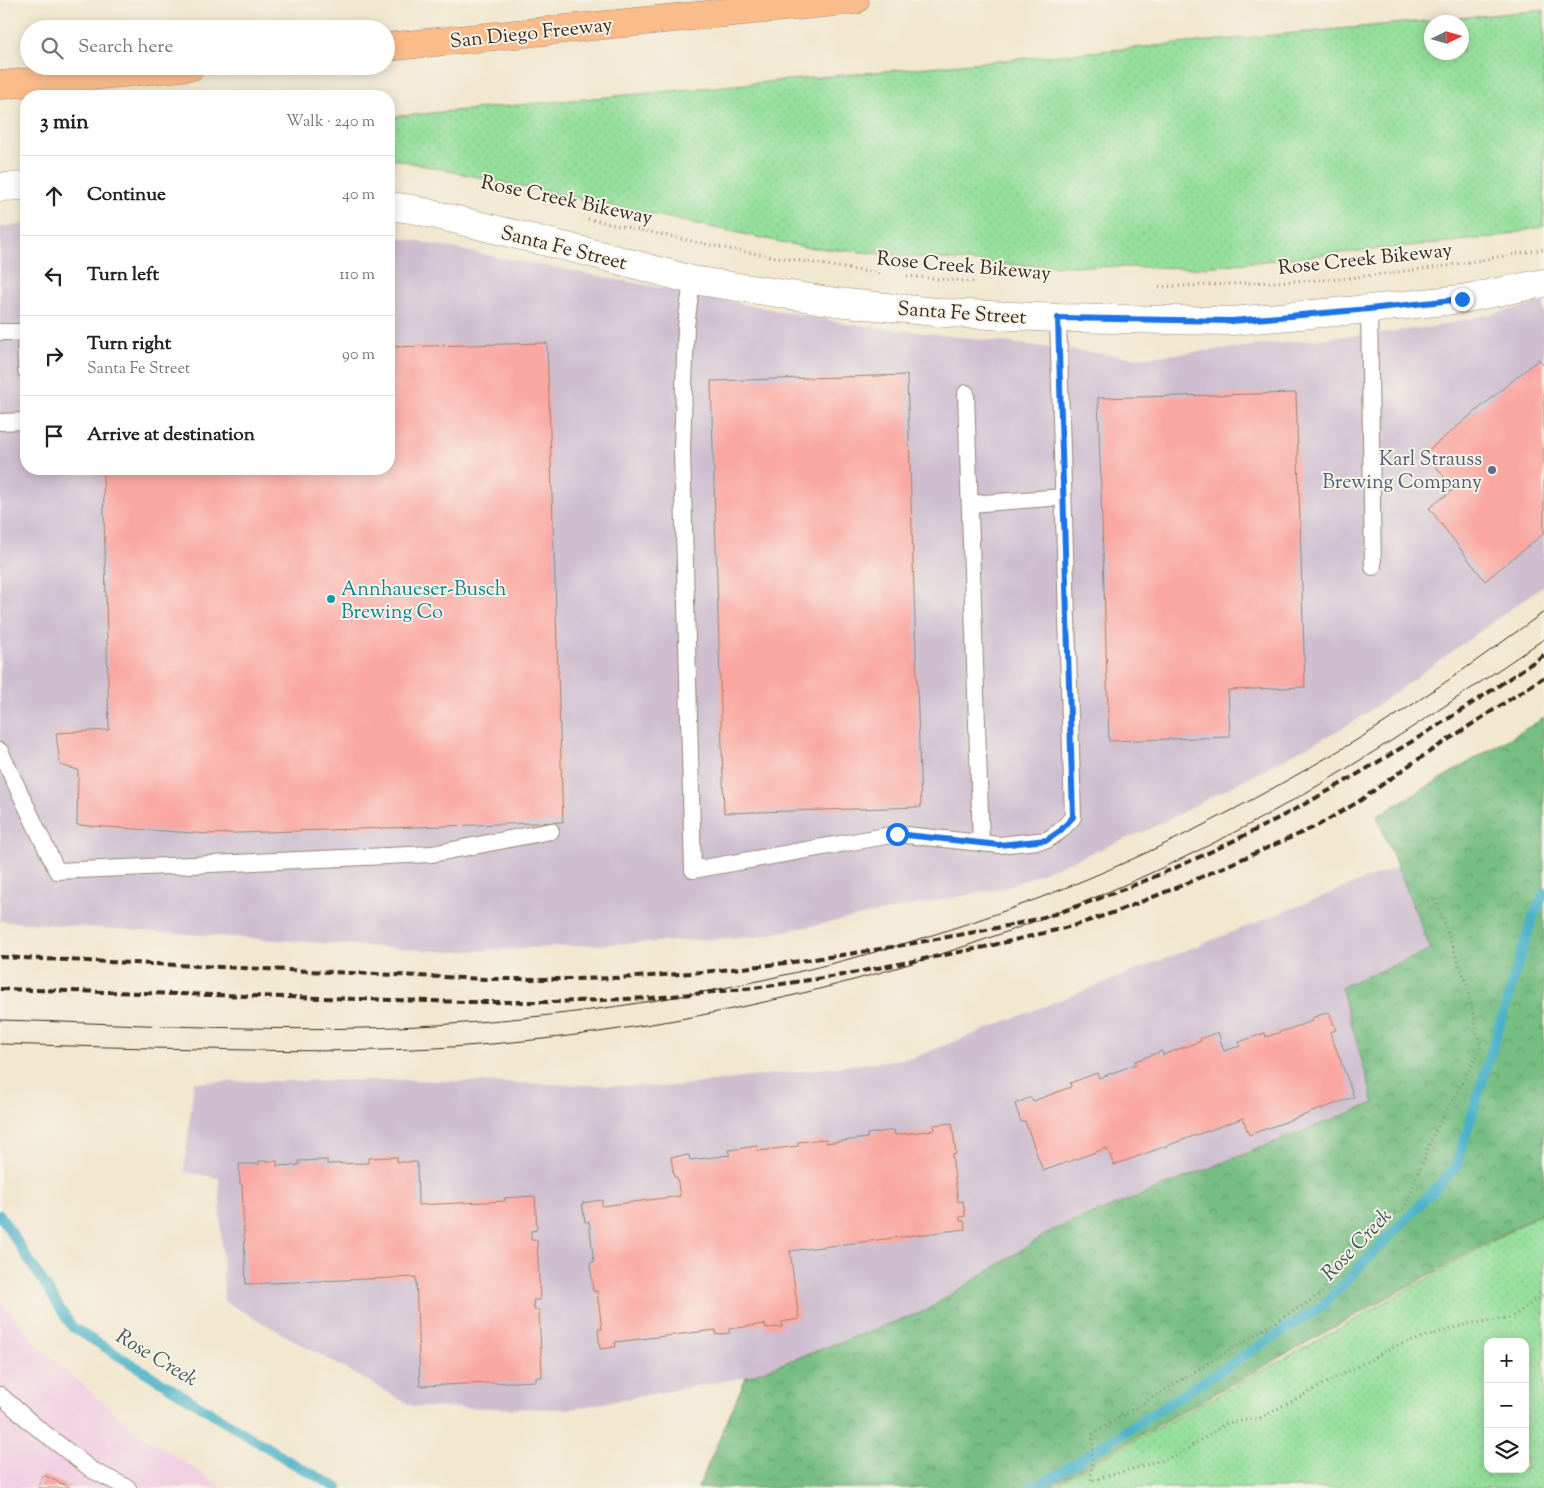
<!DOCTYPE html>
<meta charset="utf-8">
<style>
:root{--surface:#fff;--page:#f2f2f2;--text:#202124;--muted:#757577;--line:#e0e0e0}
body{margin:0;font-family:"Sorts Mill Goudy",serif;background:var(--page);color:var(--text)}
.controls{position:absolute;right:15px;bottom:15px;display:grid;overflow:hidden;border-radius:10px;box-shadow:0 2px 12px #0003}
.controls button{width:45px;height:45px;display:grid;place-items:center;padding:0;border:0;border-bottom:1px solid var(--line);background:var(--surface);color:var(--text);font:25px sans-serif}
.compass{position:absolute;left:1424px;top:15px;width:45px;height:45px;border-radius:50%;background:var(--surface);box-shadow:0 2px 12px #0003;rotate:85deg}
.stop{position:absolute;width:15px;height:15px;margin:-11px;border:4px solid #1a73e8;border-radius:50%;background:#fff}
.stop.end{background:#1a73e8;border-color:#fff;box-shadow:0 1px 5px #0008}
.list{margin:0;padding:0;list-style:none}
h2{display:flex;justify-content:space-between;align-items:center;height:65px;margin:0;padding:0 20px;font-size:21px}
h2 small{font-size:16px;font-weight:400;color:var(--muted)}
.list li{display:grid;grid-template-columns:32px 1fr auto;gap:15px;align-items:center;box-sizing:border-box;height:80px;padding:0 20px;border-top:1px solid var(--line)}
.list b{display:block;font-size:19px;white-space:nowrap}
.list p{margin:0;font-size:16px;white-space:nowrap;color:var(--muted)}
.list em{font-size:16px;font-style:normal;color:var(--muted)}
.icon{flex:none;width:28px;height:28px;fill:none;stroke:currentColor;stroke-width:2;stroke-linecap:round;stroke-linejoin:round}
.map{position:relative;flex:none;width:1544px;height:1488px;overflow:hidden}
.search{position:absolute;background:var(--surface);box-shadow:0 2px 12px #0003;left:20px;top:20px;width:375px;height:55px;display:flex;align-items:center;gap:12px;box-sizing:border-box;padding:0 18px;border-radius:28px;color:var(--muted);font-size:19px}
.panel{position:absolute;background:var(--surface);box-shadow:0 2px 12px #0003;left:20px;top:90px;width:375px;height:385px;border-radius:20px}
.map>svg:first-child{display:block}
</style>
<div class="map">
<svg width="1544" height="1488" viewBox="0 0 1544 1488">
<defs>
<pattern id="grass-dots" width="8" height="8" patternUnits="userSpaceOnUse" patternTransform="scale(1.25)"><rect width="8" height="8" fill="#94df9b"/><path d="M2 2h.1M6 6h.1" fill="none" stroke="#80c085" stroke-width="1.8" stroke-linecap="round"/></pattern>
<pattern id="forest-crowns" width="20" height="18" patternUnits="userSpaceOnUse" patternTransform="scale(1.25)"><rect width="20" height="18" fill="#77be83"/><path d="M2 6a3 3 0 1 1 6 0M12 15a3 3 0 1 1 6 0" fill="none" stroke="#639b6b"/></pattern>
</defs>
<rect width="100%" height="100%" fill="#f7f3e8"/>
<filter id="ink" filterUnits="userSpaceOnUse"><feTurbulence type="fractalNoise" baseFrequency=".02" numOctaves="2"/><feDisplacementMap in="SourceGraphic" scale="10" xChannelSelector="R" yChannelSelector="G"/><feConvolveMatrix kernelMatrix="1 2 1 2 8 2 1 2 1" color-interpolation-filters="sRGB"/></filter>
<filter id="wash" filterUnits="userSpaceOnUse"><feTurbulence type="fractalNoise" baseFrequency=".0096" numOctaves="4" result="noise"/><feDisplacementMap in="SourceGraphic" scale="20" xChannelSelector="R" yChannelSelector="G"/><feGaussianBlur stdDeviation="1.12" result="paint"/><feColorMatrix in="noise" values="0 0 0 0 0 0 0 0 0 0 0 0 0 0 0 0 0 1.4 0 .05"/><feComposite in="paint" operator="in"/></filter>
<g filter="url(#wash)">
<rect width="100%" height="100%" fill="#f2e7cf"/>
<path fill="#f1d0e2" d="M0,1298L37,1345L136,1431L224,1488H0Z"/>
<g fill="#cebed0">
<path d="M26,224V469H389V236L848,324L1138,358L1434,327L1544,302V585L1354,722L1150,829L1007,887L756,937L449,952L0,921V227Z"/>
<path d="M1397,867L1432,950L1341,987L1374,1103L1053,1230L925,1311L746,1377L570,1409L414,1407L224,1301L219,1178L184,1172L194,1082L401,1080L666,1087L913,1058Z"/>
</g>
<g fill="url(#grass-dots)" stroke="#68845c" fill-rule="evenodd">
<path d="M1544,10V226L1497,237L1196,268L1010,265L804,247L389,158V117ZM1432,22H1462V52H1432Z"/>
<path d="M1544,1212V1488H1048L1333,1332ZM1488,1342H1525V1469H1488Z"/>
</g>
<path fill="url(#forest-crowns)" stroke="#597450" d="M1544,718V1211L1045,1488H698L746,1377L925,1311L1053,1230L1374,1103L1341,987L1431,950L1377,816Z"/>
<g fill="none" stroke-linecap="round" stroke-linejoin="round">
<g stroke="#49b2c8" stroke-width="10">
<path d="M0,1215L72,1327L294,1464L338,1488"/>
<path d="M1029,1488L1047,1481L1322,1306L1456,1167L1532,919L1544,893"/>
</g>
</g>
<g id="blocks">
<g fill="#faa7a2">
<path d="M547,343L563,822L208,834L77,825L78,770L60,765L56,733L109,730L103,469H389V347Z"/>
<path d="M1539,359L1544,365V533L1485,581L1429,508L1454,489L1425,453Z"/>
<path d="M907,375L921,807L724,813L711,381Z"/>
<path d="M1296,393L1305,687L1228,690L1230,737L1109,741L1098,398Z"/>
<path d="M1329,1012L1336,1030L1330,1032L1354,1097L1249,1135L1243,1118L1114,1165L1107,1148L1043,1171L1025,1121L1021,1122L1015,1104L1031,1097L1033,1101L1071,1087L1070,1083L1097,1073L1099,1078L1136,1064L1135,1061L1162,1051L1163,1055L1201,1041L1200,1039L1218,1032L1224,1051L1240,1046L1239,1042L1265,1033L1266,1037L1312,1021L1311,1018Z"/>
<path d="M952,1123L956,1154L952,1155L958,1202L963,1201L965,1216L960,1217V1221H964L965,1229L790,1251L799,1319L782,1322V1327L766,1328L765,1324L729,1329V1333L716,1335V1330L615,1342L616,1347L600,1349L598,1329H602L597,1291H593L590,1262H594L589,1222H585L582,1203L602,1200V1206L680,1196L677,1177H674L671,1157L689,1155L690,1160L730,1155L729,1150L757,1146L758,1151L798,1146V1142L826,1139V1143L867,1138V1134L894,1130L895,1135L935,1130L934,1125Z"/>
<path d="M397,1157V1162H417L418,1205L505,1201L504,1198L535,1196L537,1230L531,1231V1240H537L540,1300H533L534,1310H539L542,1377H536V1381L420,1386L416,1277L246,1284L242,1184H240L239,1164H259V1161H277V1166L299,1165V1161L327,1160V1164L368,1163V1158Z"/>
<path d="M43,1475L65,1485L71,1488H38Z"/>
</g>
</g>
</g>
<g filter="url(#ink)">
<use href="#blocks" fill-opacity="0" stroke="#968876" stroke-width="1"/>
<g fill="none" stroke-linecap="round" stroke-linejoin="round">
<defs>
<g id="service">
<path d="M692,280L686,326L682,450L693,870L897,834L999,845L1047,840L1060,831L1073,817L1058,318"/>
<path d="M1369,309L1373,567"/>
<path d="M0,332H25L26,371"/>
<path d="M966,393L981,843"/>
<path d="M0,422L26,421"/>
<path d="M970,504L1063,497"/>
<path d="M0,751L57,871L432,854L551,831"/>
<path d="M0,1395L35,1426L92,1470L128,1488"/>
</g>
<g id="tertiary">
<path d="M0,187L26,186"/>
<path d="M389,206L412,209L600,255L692,280L836,302L946,313L1058,318L1232,321L1369,309L1462,299L1544,283"/>
</g>
<g id="motorway">
<path d="M386,47L855,0"/>
<path d="M0,85L192,66"/>
</g>
</defs>
<use href="#service" stroke="#968876" stroke-width="18"/>
<use href="#tertiary" stroke="#968876" stroke-width="29"/>
<use href="#motorway" stroke="#968876" stroke-width="29"/>
<g stroke="#968876" stroke-width="3" stroke-dasharray="1 4" stroke-linecap="butt">
<path d="M588,219L734,250L881,274"/>
<path d="M907,276L973,282"/>
<path d="M1159,287L1341,279L1440,267L1544,249"/>
<path d="M1414,907L1434,897L1466,982L1481,1049L1433,1135L1405,1208L1352,1240L1321,1294L1093,1434L1091,1481L1176,1456L1227,1423L1260,1418L1398,1345L1467,1324L1510,1318L1544,1294"/>
</g>
<use href="#service" stroke="#fff" stroke-width="16"/>
<use href="#tertiary" stroke="#fff" stroke-width="28"/>
<use href="#motorway" stroke="#fabc8b" stroke-width="28"/>
<g stroke="#3b2a1e" stroke-width="1">
<path d="M0,1020C145,1024 291,1034 436,1025C630,1013 823,976 1007,910C1120,870 1229,815 1333,754C1406,712 1476,661 1544,612"/>
<path d="M0,1044C68,1046 137,1048 205,1049C282,1051 359,1052 435,1048C717,1032 1003,956 1252,823C1354,768 1449,704 1544,639"/>
</g>
<g stroke="#3b2a1e" stroke-width="4" stroke-dasharray="8 4" stroke-linecap="butt">
<path d="M0,957L485,979C540,979 595,980 650,976C744,970 839,957 931,940C979,931 1029,924 1075,907C1188,868 1295,813 1396,751C1447,721 1495,688 1544,655"/>
<path d="M0,989L466,1002H551L651,998L754,988L837,976L985,947L1073,926L1118,911L1185,884L1317,826L1358,802L1408,766L1544,677"/>
</g>
</g>
</g>
<g fill="none" stroke-linecap="round" stroke-linejoin="round" filter="url(#ink)">
<path stroke="#1a73e8" stroke-width="6" d="M897,834L999,845L1047,840L1060,831L1073,817L1058,318L1232,321L1369,309L1462,299"/>
</g>
<circle fill="#5c6f8a" stroke="#f7f3e8" stroke-width="2" cx="1492" cy="470" r="5"/>
<circle fill="#0f9aa8" stroke="#f7f3e8" stroke-width="2" cx="331" cy="599" r="5"/>
<g text-anchor="middle" stroke-width="4" stroke-linejoin="round" paint-order="stroke">
<g font-size="20" fill="#3b2a1e" stroke="#f7f3e8">
<text transform="translate(531 32) rotate(-6)" y="7">San Diego Freeway</text>
<text transform="translate(567 199) rotate(12)" y="7">Rose Creek Bikeway</text>
<text transform="translate(564 247) rotate(14)" y="7">Santa Fe Street</text>
<text transform="translate(1365 258) rotate(-6)" y="7">Rose Creek Bikeway</text>
<text transform="translate(964 265) rotate(5)" y="7">Rose Creek Bikeway</text>
<text transform="translate(962 312) rotate(4)" y="7">Santa Fe Street</text>
</g>
<g font-size="20" fill="#4e5e75" stroke="#f7f3e8" text-anchor="end">
<text x="1482" y="465">Karl Strauss<tspan x="1482" dy="23">Brewing Company</tspan></text>
</g>
<g font-size="20" fill="#0d838f" stroke="#f7f3e8" text-anchor="start">
<text x="341" y="595">Annhaueser-Busch<tspan x="341" dy="23">Brewing Co</tspan></text>
</g>
<g font-size="21" font-style="italic" fill="#405a5a" stroke="#f7f3e8">
<text transform="translate(1356 1244) rotate(-46)" y="7">Rose Creek</text>
<text transform="translate(157 1357) rotate(31)" y="7">Rose Creek</text>
</g>
</g>
</svg>
<div class="controls">
<button>+</button>
<button>−</button>
<button><svg class="icon" aria-label="layers" viewBox="0 0 24 24"><path d="M12 4l9 5-9 5-9-5zM3 14l9 5 9-5"/></svg></button>
</div>
<svg class="compass" viewBox="-18 -18 36 36"><path d="M0-13l5 13h-10z" fill="#e53935"/><path d="M0 13l5-13h-10z" fill="#757577"/></svg>
<div class="stop" style="left:897px;top:834px"></div>
<div class="stop end" style="left:1462px;top:299px"></div>
<div class="search"><svg class="icon" aria-label="search" viewBox="0 0 24 24"><circle cx="10" cy="10" r="6"/><path d="M15 15l6 6"/></svg>Search here</div>
<section class="panel">
<h2>3 min<small>Walk · 240 m</small></h2>
<ul class="list">
<li><svg class="icon" aria-label="ahead" viewBox="0 0 24 24"><path d="M12 20V5M6 11l6-6 6 6"/></svg><div><b>Continue</b></div><em>40 m</em></li>
<li><svg class="icon" aria-label="left" viewBox="0 0 24 24"><path d="M17 20v-9H6M10 6l-5 5 5 5"/></svg><div><b>Turn left</b></div><em>110 m</em></li>
<li><svg class="icon" aria-label="right" viewBox="0 0 24 24"><path d="M7 20v-9h11M14 6l5 5-5 5"/></svg><div><b>Turn right</b><p>Santa Fe Street</p></div><em>90 m</em></li>
<li><svg class="icon" aria-label="arrive" viewBox="0 0 24 24"><path d="M6 21V4h12l-3 4 3 4H6"/></svg><div><b>Arrive at destination</b></div></li>
</ul>
</section>
</div>
